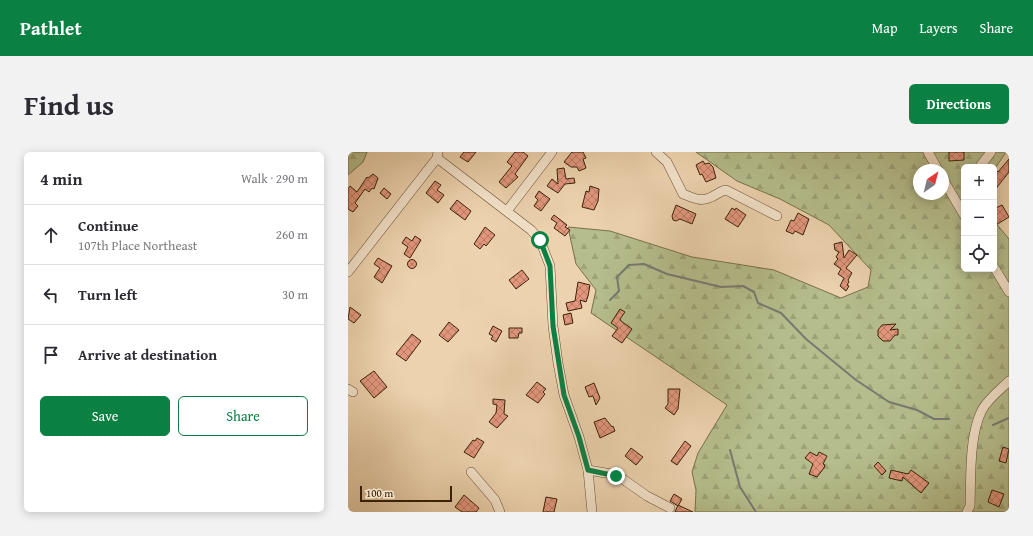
<!DOCTYPE html>
<meta charset="utf-8">
<style>
:root{--surface:#fff;--page:#f2f2f3;--text:#2b2b33;--muted:#7c7c81;--line:#e1e1e2;--accent:#0b8043}
body{margin:0;font-family:"Gentium Book Plus",serif;background:var(--page);color:var(--text)}
.controls{position:absolute;right:12px;top:12px;display:grid;overflow:hidden;border-radius:6px;box-shadow:0 2px 10px #0003}
.controls button{width:36px;height:36px;display:grid;place-items:center;padding:0;border:0;border-bottom:1px solid var(--line);background:var(--surface);color:var(--text);font:20px sans-serif}
.compass{position:absolute;left:565px;top:12px;width:36px;height:36px;border-radius:50%;background:var(--surface);box-shadow:0 2px 10px #0003;rotate:35deg}
.scale{position:absolute;left:12px;bottom:10px;width:92px;box-sizing:border-box;padding-left:4px;border:2px solid #3b2308;border-top:0;font-size:11px;line-height:14px;white-space:nowrap;color:#3b2308;-webkit-text-stroke:3px #f3e2ca;paint-order:stroke}
.stop{position:absolute;width:12px;height:12px;margin:-9px;border:3px solid #0b8043;border-radius:50%;background:#fff}
.stop.end{background:#0b8043;border-color:#fff;box-shadow:0 1px 4px #0008}
.list{margin:0;padding:0;list-style:none}
h2{display:flex;justify-content:space-between;align-items:center;height:52px;margin:0;padding:0 16px;font-size:17px}
h2 small{font-size:13px;font-weight:400;color:var(--muted)}
.list li{display:grid;grid-template-columns:26px 1fr auto;gap:12px;align-items:center;box-sizing:border-box;height:60px;padding:0 16px;border-top:1px solid var(--line)}
.list b{display:block;font-size:15px;white-space:nowrap}
.list p{margin:0;font-size:13px;white-space:nowrap;color:var(--muted)}
.list em{font-size:13px;font-style:normal;color:var(--muted)}
.actions{display:flex;gap:8px;padding:12px 16px}
.actions a{flex:1;padding:9px 0;border:1px solid var(--accent);border-radius:6px;text-align:center;font-size:14px;color:var(--accent)}
.actions .main{background:var(--accent);color:#fff}
.icon{flex:none;width:22px;height:22px;fill:none;stroke:currentColor;stroke-width:2;stroke-linecap:round;stroke-linejoin:round}
.map{position:relative;flex:none;width:661px;height:360px;overflow:hidden;border-radius:6px}
header{display:flex;align-items:center;gap:24px;box-sizing:border-box;height:56px;padding:0 20px;background:var(--accent);color:#fff}
header strong{font-size:19px}
nav{display:flex;gap:22px;margin-inline-start:auto;font-size:14px}
.intro{display:flex;align-items:center;justify-content:space-between;box-sizing:border-box;height:96px;padding:0 24px}
h1{margin:0;font-size:28px}
.button{padding:10px 18px;border-radius:6px;background:var(--accent);color:#fff;font-size:14px;font-weight:700}
main{display:flex;gap:24px;padding:0 24px}
aside{flex:1;background:var(--surface);border-radius:6px;box-shadow:0 2px 10px #0003}
.map>svg:first-child{display:block}
</style>
<header>
<strong>Pathlet</strong>
<nav><a>Map</a><a>Layers</a><a>Share</a></nav>
</header>
<div class="intro"><h1>Find us</h1><a class="button">Directions</a></div>
<main>
<aside>
<h2>4 min<small>Walk · 290 m</small></h2>
<ul class="list">
<li><svg class="icon" aria-label="ahead" viewBox="0 0 24 24"><path d="M12 20V5M6 11l6-6 6 6"/></svg><div><b>Continue</b><p>107th Place Northeast</p></div><em>260 m</em></li>
<li><svg class="icon" aria-label="left" viewBox="0 0 24 24"><path d="M17 20v-9H6M10 6l-5 5 5 5"/></svg><div><b>Turn left</b></div><em>30 m</em></li>
<li><svg class="icon" aria-label="arrive" viewBox="0 0 24 24"><path d="M6 21V4h12l-3 4 3 4H6"/></svg><div><b>Arrive at destination</b></div></li>
</ul>
<div class="actions"><a class="main">Save</a><a>Share</a></div>
</aside>
<div class="map">
<svg width="661" height="360" viewBox="0 0 661 360">
<defs>
<pattern id="forest-firs" width="22" height="20" patternUnits="userSpaceOnUse"><rect width="22" height="20" fill="#b5bd8c"/><path d="M5 1l3.5 6h-7zM16 11l3.5 6h-7z" fill="#9da277"/></pattern>
<pattern id="building-cross-hatch" width="8" height="8" patternUnits="userSpaceOnUse"><rect width="8" height="8" fill="#e2967d"/><path d="M0 0l8 8M0 8l8-8" fill="none" stroke="#b87a64"/></pattern>
</defs>
<rect width="100%" height="100%" fill="#ecd2ae"/>
<filter id="stains"><feTurbulence type="fractalNoise" baseFrequency=".005" numOctaves="4"/><feColorMatrix values="0 0 0 0 .2 0 0 0 0 .09 0 0 0 0 .02 0 0 0 .5 -.17"/></filter>
<radialGradient id="worn" r=".72"><stop offset=".6" stop-color="#630" stop-opacity="0"/><stop offset="1" stop-color="#630" stop-opacity=".3"/></radialGradient>
<g fill="url(#forest-firs)" stroke="#78704a" fill-rule="evenodd">
<path d="M0,0H19L15,10L0,23Z"/>
<path d="M348,0H658L646,18V15H616V117H646V69L661,87V360H347L348,338L344,320L350,301L379,253L243,161L248,138L228,112L220,75L262,79L344,105L426,118L493,146L520,135L523,118L481,73L432,47L389,29ZM571,18H595V42H571Z"/>
</g>
<g fill="none" stroke-linecap="round" stroke-linejoin="round">
<g stroke="#777a71" stroke-width="2">
<path d="M262,148L271,139L269,125L281,113L296,112L319,122L373,135L395,134L406,140L410,151L433,161L458,187L508,228L541,250L569,258L586,267H601"/>
<path d="M645,273L661,266"/>
<path d="M382,298L392,335L408,360"/>
</g>
</g>
<g fill="url(#building-cross-hatch)" stroke="#3b2308">
<path d="M116,0H128L120,10L112,5Z"/>
<path d="M167,0H175L180,4L167,22L170,25L158,36L151,30L164,14L159,10Z"/>
<path d="M224,0H235L238,6L235,7L238,16L231,19L229,15H223L216,10Z"/>
<path d="M601,0H616V8L601,9Z"/>
<path d="M661,7V20L646,39V16L650,20Z"/>
<path d="M355,9L357,12L361,11L365,15L368,26L358,30L354,22L352,23L348,13Z"/>
<path d="M216,16L218,27L226,26L227,31L217,32L210,41L199,34L204,27L210,32L209,17Z"/>
<path d="M25,22L30,26L26,37L24,36L21,40L17,37L7,51L10,54L5,60L0,57V37L2,34L9,40L19,25L20,26Z"/>
<path d="M87,29L93,33L89,38L96,43L90,51L78,41Z"/>
<path d="M242,34L251,37L250,49L246,58L234,55L238,39L241,40Z"/>
<path d="M36,36L43,42L39,47L32,41Z"/>
<path d="M191,39L202,47L193,59L186,54L190,48L187,45Z"/>
<path d="M109,48L123,59L117,68L102,57Z"/>
<path d="M328,53L348,62L344,72L332,67L328,69L325,68L324,64Z"/>
<path d="M654,53L661,65L646,74V57Z"/>
<path d="M384,56L387,58L388,56L398,63L390,75L377,67Z"/>
<path d="M450,61L461,67L455,83L447,79L445,82L438,79L443,68L446,69Z"/>
<path d="M206,63L219,73L217,75L222,78L217,84L206,76L209,71L203,67Z"/>
<path d="M137,75L147,83L138,94L136,92L132,97L126,92Z"/>
<path d="M67,84L73,88L62,106L56,102L60,95L54,91L58,85L64,89Z"/>
<path d="M494,90L496,106L501,98L509,103L498,116L504,121L500,128L501,130L499,133L501,134L498,139L492,134L496,126L490,122L493,117L486,112L490,107L488,105L491,100L487,98L486,92Z"/>
<path d="M30,106L44,114L34,131L26,125L32,116L26,112Z"/>
<circle cx="64" cy="112" r="4.5"/>
<path d="M174,118L181,127L168,137L161,128Z"/>
<path d="M230,130L242,133L240,144L238,150L232,148L234,156L220,159L218,151L227,149Z"/>
<path d="M2,155L13,163L6,171L0,167Z"/>
<path d="M272,157L277,160L272,167L273,169L284,177L274,191L264,184L270,176L263,171Z"/>
<path d="M223,161L225,171L217,173L215,163Z"/>
<path d="M101,170L111,178L100,190L91,183Z"/>
<path d="M548,172L542,178L550,177V183H547L542,189H535L530,184V178L534,173Z"/>
<path d="M145,174L154,179L148,190L143,187L145,184L141,182Z"/>
<path d="M161,176H174V181H171L170,186H161Z"/>
<path d="M64,182L73,189L58,209L48,202Z"/>
<path d="M26,219L39,235L26,246L12,229Z"/>
<path d="M189,230L198,237L195,240L197,242L190,251L178,243Z"/>
<path d="M246,231L252,246L248,253L245,244L241,245L237,235Z"/>
<path d="M320,237H332L330,257L326,263L317,256L320,252Z"/>
<path d="M145,247L157,248L156,262L160,264L149,276L141,270L148,261L149,253L145,252Z"/>
<path d="M257,266L264,275L265,274L267,279L252,286L246,270Z"/>
<path d="M129,286L136,290L126,306L116,300L125,288L127,289Z"/>
<path d="M337,289L343,294L329,313L323,309Z"/>
<path d="M655,295L661,297L658,311L651,309Z"/>
<path d="M283,296L295,305L288,313L277,304Z"/>
<path d="M462,300L469,304L471,300L479,304L475,312L477,313L476,316L469,325L461,322L465,312L457,306Z"/>
<path d="M530,310L538,319L534,323L526,314Z"/>
<path d="M543,318L560,322L563,318L581,331L573,341L555,325L554,329L541,326Z"/>
<path d="M644,338L656,342L651,355L640,350Z"/>
<path d="M326,342L334,347L330,354L322,349Z"/>
<path d="M116,343L131,356L128,360H114L107,355Z"/>
<path d="M198,345L209,347L206,360H195Z"/>
<path d="M330,353L345,360H327Z"/>
</g>
<g fill="none" stroke-linecap="round" stroke-linejoin="round">
<defs>
<g id="minor">
<path d="M308,0L319,10L335,42C343,45 352,50 361,46C368,44 371,39 378,38L429,64"/>
<path d="M580,0L590,18"/>
<path d="M89,6L183,78L192,88L202,114L205,174L210,211L216,243L231,285L240,318L244,360"/>
<path d="M633,13L643,0"/>
<path d="M595,27L616,63"/>
<path d="M159,59L204,0"/>
<path d="M646,115L661,140"/>
<path d="M0,120L89,6L90,0"/>
<path d="M0,237L5,240"/>
<path d="M240,318L269,323L299,344L322,356"/>
<path d="M123,320L147,348L152,360"/>
<path d="M619,360L622,354C623,326 621,283 634,258C640,247 652,238 661,229"/>
</g>
</defs>
<use href="#minor" stroke="#674f32" stroke-width="10"/>
<use href="#minor" stroke="#f3e2ca" stroke-width="9"/>
</g>
<g fill="none" stroke-linecap="round" stroke-linejoin="round">
<path stroke="#0b8043" stroke-width="5" d="M192,88L202,114L205,174L216,243L231,285L240,318L268,324"/>
</g>
<rect width="100%" height="100%" filter="url(#stains)"/>
<rect width="100%" height="100%" fill="url(#worn)"/>
</svg>
<div class="controls">
<button>+</button>
<button>−</button>
<button><svg class="icon" aria-label="locate" viewBox="0 0 24 24"><circle cx="12" cy="12" r="6"/><path d="M12 2v4M12 18v4M2 12h4M18 12h4"/></svg></button>
</div>
<svg class="compass" viewBox="-18 -18 36 36"><path d="M0-13l5 13h-10z" fill="#e53935"/><path d="M0 13l5-13h-10z" fill="#7c7c81"/></svg>
<div class="scale">100 m</div>
<div class="stop" style="left:192px;top:88px"></div>
<div class="stop end" style="left:268px;top:324px"></div>
</div>
</main>
